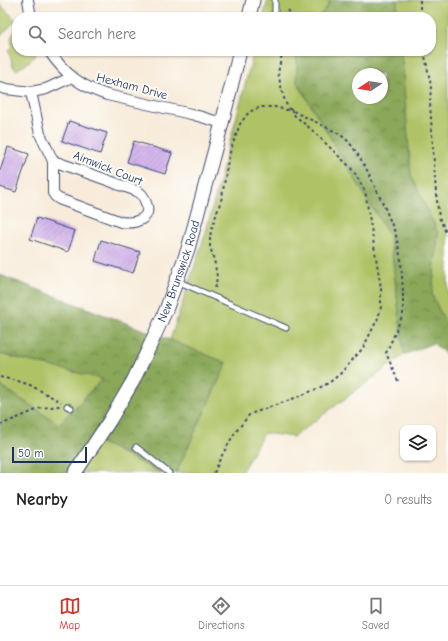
<!DOCTYPE html>
<style>
:root{--surface:#fff;--page:#f2f2f2;--text:#222;--muted:#767676;--line:#e0e0e0;--accent:#d93025}
body{margin:0;font-family:"Comic Neue",sans-serif;background:var(--page);color:var(--text)}
.controls{position:absolute;right:12px;bottom:12px;display:grid;overflow:hidden;border-radius:8px;box-shadow:0 1px 3px #0004}
.controls button{width:36px;height:36px;display:grid;place-items:center;padding:0;border:0;border-bottom:1px solid var(--line);background:var(--surface);color:var(--text);font:20px sans-serif}
.compass{position:absolute;left:352px;top:68px;width:36px;height:36px;border-radius:50%;background:var(--surface);box-shadow:0 1px 3px #0004;rotate:258deg}
.scale{position:absolute;left:12px;bottom:10px;width:75px;box-sizing:border-box;padding-left:4px;border:2px solid #1b2f5e;border-top:0;font-size:11px;line-height:14px;white-space:nowrap;color:#1b2f5e;-webkit-text-stroke:3px #fdfcf7;paint-order:stroke}
.list{margin:0;padding:0;list-style:none}
h2{display:flex;justify-content:space-between;align-items:center;height:52px;margin:0;padding:0 16px;font-size:17px}
h2 small{font-size:13px;font-weight:400;color:var(--muted)}
.icon{flex:none;width:22px;height:22px;fill:none;stroke:currentColor;stroke-width:2;stroke-linecap:round;stroke-linejoin:round}
.map{position:relative;flex:none;width:448px;height:473px;overflow:hidden}
.search{position:absolute;background:var(--surface);box-shadow:0 1px 3px #0004;left:12px;right:12px;top:12px;height:44px;display:flex;align-items:center;gap:10px;box-sizing:border-box;padding:0 14px;border-radius:16px;color:var(--muted);font-size:15px}
.sheet{height:112px;background:var(--surface)}
nav{display:flex;justify-content:space-around;align-items:center;box-sizing:border-box;height:56px;border-top:1px solid var(--line);background:var(--surface);font-size:11px;color:var(--muted)}
nav a{display:grid;justify-items:center;gap:2px}
nav .on{color:var(--accent)}
.map>svg:first-child{display:block}
</style>
<div class="map">
<svg width="448" height="473" viewBox="0 0 448 473">
<defs>
<pattern id="forest-crowns" width="20" height="18" patternUnits="userSpaceOnUse"><rect width="20" height="18" fill="#8ba85a"/><path d="M2 6a3 3 0 1 1 6 0M12 15a3 3 0 1 1 6 0" fill="none" stroke="#71894e"/></pattern>
<pattern id="building-hatch" width="6" height="6" patternUnits="userSpaceOnUse"><rect width="6" height="6" fill="#cdabea"/><path d="M-1 1l2-2M0 6l6-6M5 7l2-2" fill="none" stroke="#a68cc1"/></pattern>
</defs>
<rect width="100%" height="100%" fill="#fdfcf7"/>
<filter id="ink" filterUnits="userSpaceOnUse"><feTurbulence type="fractalNoise" baseFrequency=".025" numOctaves="2"/><feDisplacementMap in="SourceGraphic" scale="8" xChannelSelector="R" yChannelSelector="G"/><feConvolveMatrix kernelMatrix="1 2 1 2 8 2 1 2 1" color-interpolation-filters="sRGB"/></filter>
<filter id="wash" filterUnits="userSpaceOnUse"><feTurbulence type="fractalNoise" baseFrequency=".012" numOctaves="4" result="noise"/><feDisplacementMap in="SourceGraphic" scale="16" xChannelSelector="R" yChannelSelector="G"/><feGaussianBlur stdDeviation="0.9" result="paint"/><feColorMatrix in="noise" values="0 0 0 0 0 0 0 0 0 0 0 0 0 0 0 0 0 1.4 0 .05"/><feComposite in="paint" operator="in"/></filter>
<g filter="url(#wash)">
<rect width="100%" height="100%" fill="#f8ebd9"/>
<g fill="#afc265" stroke="#657862">
<path d="M268,0H330L328,6L319,17H263Z"/>
<path d="M397,0H448V329L432,295L438,233L411,175L401,51H431V17H398Z"/>
<path d="M0,4L16,20L0,37Z"/>
<path d="M17,30V51H34L36,55L25,65L16,70L13,66L8,50L12,46L11,37L15,31Z"/>
<path d="M254,51H297V82L390,237L404,355L293,437L264,433L241,473H176L226,364L170,340L206,232Z"/>
<path d="M0,354L103,378L59,424L1,386H0Z"/>
<path d="M96,440L161,473H71Z"/>
</g>
<g fill="url(#forest-crowns)" stroke="#536c5c" fill-rule="evenodd">
<path d="M330,0H397L398,17H319L328,6Z"/>
<path d="M297,51H401L411,175L438,233L432,295L448,329V356L433,343L404,355L390,237L297,82ZM358,74H382V98H358Z"/>
<path d="M0,275L170,340L227,363L176,473H161L96,440L71,473H0V386H1L59,424L103,379L0,354Z"/>
</g>
<g id="blocks">
<g fill="url(#building-hatch)">
<path d="M69,121L107,133L100,154L62,141Z"/>
<path d="M134,141L172,153L165,174L127,162Z"/>
<path d="M8,147L29,154L16,192L0,187V171Z"/>
<path d="M37,218L75,231L68,252L30,239Z"/>
<path d="M101,240L140,252L133,273L95,261Z"/>
</g>
</g>
</g>
<g filter="url(#ink)">
<use href="#blocks" fill-opacity="0" stroke="#3c4b70" stroke-width="1"/>
<g fill="none" stroke-linecap="round" stroke-linejoin="round">
<defs>
<g id="service">
<path d="M271,17L275,12V0"/>
<path d="M177,281L286,328"/>
<path d="M67,406L71,408"/>
<path d="M136,447L169,473"/>
</g>
<g id="minor">
<path d="M28,0L31,17"/>
<path d="M49,51C65,74 80,86 107,95L191,114L222,123"/>
<path d="M0,87L6,89L31,92L46,89L72,77"/>
<path d="M31,92L40,134L53,161C75,169 98,176 120,185C126,187 134,189 140,193C143,195 145,200 146,203C153,220 133,224 121,222L59,199L55,196L53,193V161"/>
</g>
<g id="tertiary">
<path d="M249,17L253,0"/>
<path id="s1" d="M75,473L110,420L133,381L148,350L166,310L188,249L222,123L240,51"/>
</g>
</defs>
<use href="#service" stroke="#3c4b70" stroke-width="7"/>
<use href="#minor" stroke="#3c4b70" stroke-width="12"/>
<use href="#tertiary" stroke="#3c4b70" stroke-width="15"/>
<g stroke="#3c4b70" stroke-width="2" stroke-dasharray="3 3" stroke-linecap="butt">
<path d="M420,0V17"/>
<path d="M288,10L293,17"/>
<path d="M285,51L281,58L278,73L282,91L285,101L288,108L295,112L332,130L341,135L349,142L357,153L366,168L385,208L396,235L401,260L403,292V314L392,340L386,353L398,381"/>
<path d="M424,51L431,86L430,103L436,193L439,217L448,237"/>
<path d="M0,377L18,381L30,385L61,402"/>
<path d="M0,425L41,408L60,406"/>
<path d="M214,473L220,459L234,434L250,414L290,400L319,388L330,382L340,374L363,348L378,318L381,307V288L365,191L357,177L351,168L312,130L293,114L291,109L286,110L275,107H261L249,112L240,124L229,155L222,197L212,228L210,236V246L215,264L217,277L215,290"/>
</g>
<use href="#service" stroke="#fff" stroke-width="5"/>
<use href="#minor" stroke="#fff" stroke-width="10"/>
<use href="#tertiary" stroke="#fff" stroke-width="13"/>
</g>
</g>
<g text-anchor="middle" stroke-width="4" stroke-linejoin="round" paint-order="stroke">
<g font-size="12" fill="#1b2f5e" stroke="#fdfcf7">
<text transform="translate(132 86) rotate(15)" y="4">Hexham Drive</text>
<text transform="translate(108 168) rotate(22)" y="4">Aimwick Court</text>
<text dy="4" stroke="none"><textPath href="#s1" startOffset="228">New Brunswick Road</textPath></text>
</g>
</g>
</svg>
<div class="controls">
<button><svg class="icon" aria-label="layers" viewBox="0 0 24 24"><path d="M12 4l9 5-9 5-9-5zM3 14l9 5 9-5"/></svg></button>
</div>
<svg class="compass" viewBox="-18 -18 36 36"><path d="M0-13l5 13h-10z" fill="#e53935"/><path d="M0 13l5-13h-10z" fill="#767676"/></svg>
<div class="scale">50 m</div>
<div class="search"><svg class="icon" aria-label="search" viewBox="0 0 24 24"><circle cx="10" cy="10" r="6"/><path d="M15 15l6 6"/></svg>Search here</div>
</div>
<section class="sheet">
<h2>Nearby<small>0 results</small></h2>
<ul class="list">
</ul>
</section>
<nav>
<a class="on"><svg class="icon" aria-label="map" viewBox="0 0 24 24"><path d="M3 6l6-2 6 2 6-2v14l-6 2-6-2-6 2zM9 4v14M15 6v14"/></svg>Map</a>
<a><svg class="icon" aria-label="directions" viewBox="0 0 24 24"><path d="M12 3l9 9-9 9-9-9zM9 14v-3h6M13 9l2 2-2 2"/></svg>Directions</a>
<a><svg class="icon" aria-label="saved" viewBox="0 0 24 24"><path d="M7 4h10v16l-5-4-5 4z"/></svg>Saved</a>
</nav>
